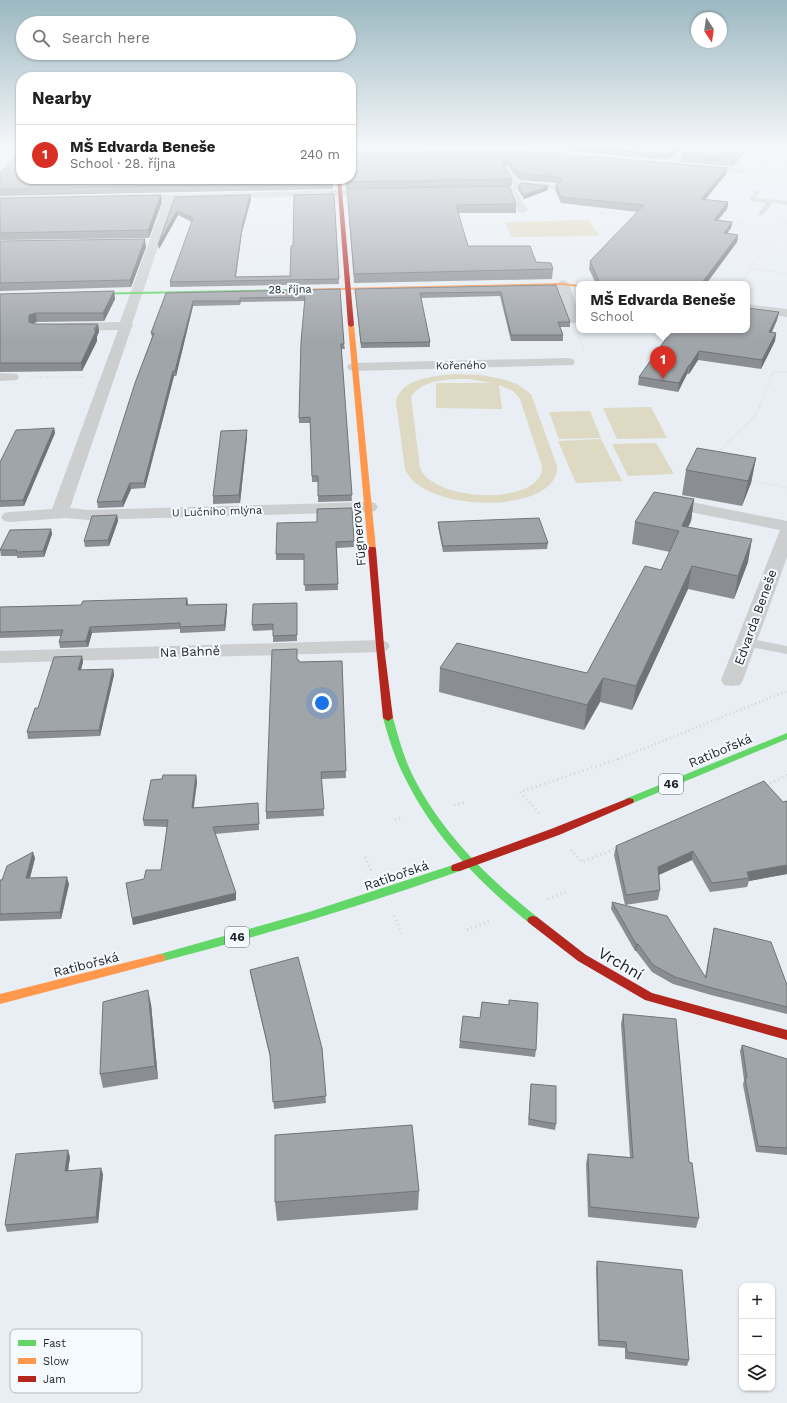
<!DOCTYPE html>
<meta charset="utf-8">
<style>
:root{--surface:#fff;--page:#f2f2f2;--text:#222;--muted:#767676;--line:#e0e0e0;--accent:#d93025}
body{margin:0;font-family:"Work Sans",sans-serif;background:var(--page);color:var(--text)}
.controls{position:absolute;right:12px;bottom:12px;display:grid;overflow:hidden;border-radius:8px;box-shadow:0 1px 3px #0004}
.controls button{width:36px;height:36px;display:grid;place-items:center;padding:0;border:0;border-bottom:1px solid var(--line);background:var(--surface);color:var(--text);font:20px sans-serif}
.compass{position:absolute;left:691px;top:12px;width:36px;height:36px;border-radius:50%;background:var(--surface);box-shadow:0 1px 3px #0004;rotate:167deg}
.you{position:absolute;left:322px;top:703px;width:14px;height:14px;margin:-10px;border:3px solid #fff;border-radius:50%;background:#1a73e8;box-shadow:0 0 0 6px #1a73e833}
.badge{display:grid;place-items:center;width:26px;height:26px;border-radius:50%;background:var(--accent);color:#fff;font-size:13px;font-weight:700}
.pin{position:absolute;translate:-50% -33px;filter:drop-shadow(0 1px 2px #0008)}
.pin::after{content:'';position:absolute;top:21px;width:14px;height:12px;background:inherit;clip-path:polygon(0 0,100% 0,50% 100%)}
.popup{position:absolute;left:576px;top:281px;width:174px;height:52px;box-sizing:border-box;display:grid;place-content:center;border-radius:8px;background:var(--surface);filter:drop-shadow(0 1px 3px #0005);font-size:13px;white-space:nowrap;color:var(--muted)}
.popup b{font-size:15px;color:var(--text)}
.popup::after{content:'';position:absolute;left:50%;top:100%;margin-left:-8px;border:8px solid transparent;border-top-color:var(--surface)}
.list{margin:0;padding:0;list-style:none}
h2{display:flex;justify-content:space-between;align-items:center;height:52px;margin:0;padding:0 16px;font-size:17px}
h2 small{font-size:13px;font-weight:400;color:var(--muted)}
.list li{display:grid;grid-template-columns:26px 1fr auto;gap:12px;align-items:center;box-sizing:border-box;height:60px;padding:0 16px;border-top:1px solid var(--line)}
.list b{display:block;font-size:15px;white-space:nowrap}
.list p{margin:0;font-size:13px;white-space:nowrap;color:var(--muted)}
.list em{font-size:13px;font-style:normal;color:var(--muted)}
.icon{flex:none;width:22px;height:22px;fill:none;stroke:currentColor;stroke-width:2;stroke-linecap:round;stroke-linejoin:round}
.map{position:relative;flex:none;width:787px;height:1403px;overflow:hidden}
.search{position:absolute;background:var(--surface);box-shadow:0 1px 3px #0004;left:16px;top:16px;width:340px;height:44px;display:flex;align-items:center;gap:10px;box-sizing:border-box;padding:0 14px;border-radius:22px;color:var(--muted);font-size:15px}
.panel{position:absolute;background:var(--surface);box-shadow:0 1px 3px #0004;left:16px;top:72px;width:340px;height:112px;border-radius:16px}
.map>svg:first-child{display:block}
</style>
<div class="map">
<svg width="787" height="1403" viewBox="0 0 787 1403">
<rect width="100%" height="100%" fill="#e8eef4"/>
<g fill="#ddd9c2" fill-rule="evenodd">
<path d="M589,220L599,236L511,237L505,222Z"/>
<path d="M454,374L482,375L506,380L517,384L531,394L557,466C560,515 423,514 405,469L396,402C400,378 436,376 454,374ZM468,379L493,383H436V408L502,409L499,385L513,391L520,399L542,466C545,506 434,503 420,468L411,397C422,379 449,379 468,379Z"/>
<path d="M651,407L667,438L617,439L603,408Z"/>
<path d="M590,411L601,438L559,439L549,412Z"/>
<path d="M601,439L622,481L576,483L558,441Z"/>
<path d="M656,443L674,474L628,476L612,444Z"/>
</g>
<g fill="none" stroke-linecap="round" stroke-linejoin="round">
<g stroke="#d3d4d7" stroke-width="1" stroke-dasharray="0.5 1.5" stroke-linecap="butt">
<path d="M741,145L760,146"/>
<path d="M745,152L765,153"/>
<path d="M752,158L761,146"/>
<path d="M756,162L769,160"/>
<path d="M760,169L787,174"/>
<path d="M543,204L580,211L637,215"/>
<path d="M730,222L747,224"/>
<path d="M780,222H787"/>
<path d="M734,239L768,243"/>
<path d="M767,245L781,218"/>
</g>
<g stroke="#d3d4d7" stroke-width="1.5" stroke-dasharray="0.5 1.5" stroke-linecap="butt">
<path d="M751,269L787,273"/>
<path d="M740,284L767,244"/>
<path d="M579,336L584,350"/>
<path d="M773,374L774,372H787"/>
</g>
<g stroke="#d3d4d7" stroke-width="2" stroke-dasharray="0.5 2" stroke-linecap="butt">
<path d="M30,377H85"/>
<path d="M718,454L726,444L756,415L773,373"/>
<path d="M749,480L787,488"/>
</g>
<path stroke="#d3d4d7" stroke-width="2.5" stroke-dasharray="1 3" stroke-linecap="butt" d="M618,759L787,691"/>
<g stroke="#d3d4d7" stroke-width="3" stroke-dasharray="1 3.5" stroke-linecap="butt">
<path d="M766,785L787,775"/>
<path d="M454,805L467,802"/>
<path d="M539,813L520,792L621,758"/>
<path d="M395,820L402,818"/>
<path d="M571,850L582,862L617,848"/>
<path d="M365,857L372,872"/>
<path d="M548,899L568,891"/>
<path d="M394,916L402,933"/>
<path d="M467,930L492,920"/>
</g>
<g fill="#cdced0" fill-rule="evenodd">
<path d="M532,145H538L545,153L544,154H540Z"/>
<path d="M506,166L508,167L518,181L557,185L560,187L557,189L520,185L514,191H510L509,190L514,186L503,168Z"/>
<path d="M757,190L760,192L756,198L787,201V205L773,203L763,215H759L758,214L766,203L752,201L749,199L755,191Z"/>
<path d="M745,638L787,646V654L740,645L738,642L740,639Z"/>
</g>
<g fill="#cdced0" fill-rule="evenodd">
<path d="M351,145H356L351,149Z"/>
<path d="M689,145H697L674,166H668L667,164L668,162Z"/>
<path d="M774,145H787V148H778Z"/>
<path d="M697,164L742,168L746,171L742,174L694,169L693,167L694,165Z"/>
<path d="M481,187L515,188L528,210L523,213L519,212L509,193L478,192L476,190L478,188Z"/>
<path d="M377,189L382,192L380,194L174,200L132,324L133,326L131,329L70,508L88,510L369,502L375,503L378,507L375,511L369,512L88,520L66,518L10,522L4,521L1,517L4,513L10,512L52,509L118,330L68,331L63,330L62,327L63,324L68,323L120,322L164,200L131,201L126,198L128,196Z"/>
<path d="M563,280L567,282L569,284L579,313V323H571L569,320L557,284L559,282Z"/>
<path d="M747,304L787,309V317L747,312Z"/>
<path d="M568,358L573,359L575,362L573,365L354,371L349,370L347,367L349,364L354,363Z"/>
<path d="M0,373L17,374L19,377L17,380L0,381Z"/>
<path d="M671,498L787,521V557L743,680L740,685L732,686L724,685L721,680L780,530L665,507L662,503L665,499Z"/>
<path d="M380,640L387,642L390,646L387,650L380,652L0,663V651Z"/>
</g>
<g fill="#63d668" fill-rule="evenodd">
<path d="M291,289L293,290V291L84,295L82,294L84,293Z"/>
<path d="M388,715L393,718C399,739 404,759 414,778C443,834 488,878 537,917L539,920L537,923L533,924L529,923C479,882 434,837 405,778C395,759 389,739 383,718Z"/>
<path d="M787,733V739L633,803H625L624,801L625,799Z"/>
<path d="M456,864L460,865L461,868L460,871C361,906 261,936 160,962L156,961L154,958L156,955L160,954L309,912Z"/>
</g>
<g fill="#ff974d" fill-rule="evenodd">
<path d="M563,283L579,285V287L563,285L291,291L289,290L291,289Z"/>
<path d="M351,323L354,325L376,549L372,551L368,549L348,325Z"/>
<path d="M160,954L164,955L166,958L164,961L0,1004V994Z"/>
</g>
<g fill="#b3261e" fill-rule="evenodd">
<path d="M337,179H341L354,325L351,327L348,325Z"/>
<path d="M369,547H375L376,549L384,646L393,718L388,721L383,718L376,646L368,549Z"/>
<path d="M629,798L633,799L634,801L633,803L559,835L460,871H452L451,868L452,865L551,829Z"/>
<path d="M533,916L537,917L586,955L652,993L787,1030V1040L645,1000L578,961L529,923L527,920L529,917Z"/>
</g>
</g>
<g fill="#8a8e92">
<path d="M351,145H533V148L351,146Z"/>
<path d="M539,145H687L668,160L543,149Z"/>
<path d="M751,145L733,166L681,162L682,156Z"/>
<path d="M542,152L726,174L705,200L728,202L727,209L718,220L732,222L731,228L727,233L738,235L737,242L706,284H596L589,269L590,261L638,212L561,203L555,190L556,184L557,183L519,180L507,165L504,166L512,179V186L346,189L345,179H351Z"/>
<path d="M0,173L333,179V189L0,196Z"/>
<path d="M518,186L548,190L524,199L518,190Z"/>
<path d="M347,189L516,204V213H458L468,246L536,262L553,269L552,279L354,283Z"/>
<path d="M334,194L339,284L170,287V282L192,222L178,215L159,249L175,197L251,199L242,232L236,277L290,276L293,246Z"/>
<path d="M0,198L162,202L149,238L0,240Z"/>
<path d="M0,241L146,247L131,287L0,291Z"/>
<path d="M556,285L570,322V327H560L563,335V341H511L500,296L421,298L430,342V347L361,348L355,289Z"/>
<path d="M340,289L344,344L345,349H341L352,501L318,502V482H312L310,423H299V418L305,301L241,302L240,305L193,306L176,376H174L145,488L131,489L123,507L98,508L97,502L152,337L151,333L166,293Z"/>
<path d="M114,291L115,299L104,321L37,322L32,323L35,324H98L99,332L97,336V341L82,371L0,372V294Z"/>
<path d="M779,312L777,320L772,332L776,333L775,341L761,369L698,360L689,374H687L678,392L638,385L639,377Z"/>
<path d="M54,428L55,433L24,506L0,507V462Z"/>
<path d="M247,437L240,503L213,504V496Z"/>
<path d="M756,458L751,483L742,506L682,495L686,470Z"/>
<path d="M694,499L691,521L688,527L748,562L734,599L688,589L632,710L600,702L584,730L439,692L440,668L587,673L661,570L670,552L632,544L635,522Z"/>
<path d="M352,508L354,547L337,548L338,590L305,591L304,560H276V554L317,522Z"/>
<path d="M117,515L118,521L109,546L85,547L84,541Z"/>
<path d="M438,522L548,543L547,549L443,552L438,527Z"/>
<path d="M51,529L52,534L44,557L17,558V556H1L0,549Z"/>
<path d="M187,598L188,605L227,604V610L225,631L180,633V629L92,633L88,647L60,648L59,642L61,636L0,638V607L81,605Z"/>
<path d="M297,609V641L273,642V630L253,631L252,625Z"/>
<path d="M82,656L83,662L81,670L113,669L114,675L100,736L28,739L27,732L38,708Z"/>
<path d="M297,660L299,662L342,661L346,778L321,779L324,816L266,819V812Z"/>
<path d="M196,775L197,782L193,808L258,803L259,830L215,834L236,900L133,925L132,918L144,879L161,870L167,827L144,826L143,820L162,779Z"/>
<path d="M787,801V874L749,881L747,887L710,892L692,860L659,875L660,890L658,900L625,905L614,855L616,846Z"/>
<path d="M35,858L30,878L69,884L61,919L0,921V880H2Z"/>
<path d="M612,902L705,977L714,928L787,985V1014L711,995L673,984L652,972L636,951H635L611,909Z"/>
<path d="M250,970L322,1048L326,1103L274,1109L271,1061L251,977Z"/>
<path d="M151,1004L158,1079L103,1088L100,1074Z"/>
<path d="M509,1005L536,1050L535,1057L459,1048L460,1041L480,1018Z"/>
<path d="M623,1014L689,1162L699,1218L696,1228L588,1217L586,1164L588,1154L630,1157L621,1024Z"/>
<path d="M742,1045L787,1059V1155L756,1152L743,1085L744,1080L740,1051Z"/>
<path d="M531,1084L556,1124L555,1130L528,1125Z"/>
<path d="M70,1157L68,1171L103,1174L98,1223L7,1232L5,1225Z"/>
<path d="M419,1191L418,1210L277,1221L275,1202Z"/>
<path d="M597,1261L689,1360L687,1366L625,1359V1348L598,1346L596,1268Z"/>
</g>
<g fill="#707477">
<path d="M681,145H687L668,160V154Z"/>
<path d="M747,145H751L733,166L734,160Z"/>
<path d="M507,159V165L502,167V169V161Z"/>
<path d="M727,168L726,174L700,206L701,199Z"/>
<path d="M548,186V190L524,199V195Z"/>
<path d="M161,195L162,202L149,238L148,230Z"/>
<path d="M250,195L251,199L242,232L235,281V277L242,228Z"/>
<path d="M728,202L727,209L713,226L714,220Z"/>
<path d="M177,211L178,215L159,249L158,245Z"/>
<path d="M732,222L731,228L722,240L724,233Z"/>
<path d="M738,235L737,242L706,284H701Z"/>
<path d="M145,239L146,247L131,287L130,280Z"/>
<path d="M114,291L115,299L104,321L103,313Z"/>
<path d="M193,301V306L176,376L175,371Z"/>
<path d="M779,312L777,320L768,340L769,332Z"/>
<path d="M36,313L37,322L31,324L29,322V315Z"/>
<path d="M98,324L99,332L97,336V341L82,371L81,363Z"/>
<path d="M776,333L775,341L761,369L762,360Z"/>
<path d="M699,351L698,360L689,374L690,365Z"/>
<path d="M689,365L687,374L678,392L679,383Z"/>
<path d="M173,371L174,376L145,488L144,483Z"/>
<path d="M54,428L55,433L24,506L23,500Z"/>
<path d="M247,430V437L240,503L239,495Z"/>
<path d="M756,458L751,483L742,506L748,481Z"/>
<path d="M130,483L131,489L123,507L122,501Z"/>
<path d="M694,499L691,521L678,548L682,526Z"/>
<path d="M117,515L118,521L109,546L108,540Z"/>
<path d="M51,529L52,534L44,557L43,551Z"/>
<path d="M752,539L748,562L734,599L738,576Z"/>
<path d="M692,566L688,589L632,710L636,686Z"/>
<path d="M187,598L188,604L187,611L186,605Z"/>
<path d="M227,604V610L225,631L224,625Z"/>
<path d="M90,627L92,633L88,647L86,641Z"/>
<path d="M82,656L83,662L79,676L78,670Z"/>
<path d="M113,669L114,675L100,736L99,730Z"/>
<path d="M603,678L600,702L584,730L587,705Z"/>
<path d="M196,775L197,782L193,814L192,808Z"/>
<path d="M693,851L692,860L656,876L658,867Z"/>
<path d="M33,852L35,858L28,885L26,878Z"/>
<path d="M787,865V874L749,881V878L747,872Z"/>
<path d="M67,877L69,884L61,919L60,912Z"/>
<path d="M236,893V900L133,925L132,918Z"/>
<path d="M636,944H638L636,951H635Z"/>
<path d="M148,990L151,1004L158,1079L155,1066Z"/>
<path d="M68,1150L70,1157L67,1178L65,1171Z"/>
<path d="M101,1168L103,1174L98,1223L96,1217Z"/>
</g>
<g fill="#a0a5aa" stroke="#707477">
<path d="M562,145H681L668,154Z"/>
<path d="M694,145H747L734,160L682,156Z"/>
<path d="M351,149L542,152L727,168L701,199L728,202L714,220L732,222L724,233L738,235L701,284H600L590,261L644,205L561,197L556,184L561,182V179L558,177L519,173L507,159L502,161V163L512,179L346,182V179H351Z"/>
<path d="M21,151V179H333V183L0,189V173Z"/>
<path d="M521,183L548,186L524,195L518,186Z"/>
<path d="M509,186L516,204L456,205L468,246H530L536,262L551,263L553,269L354,274L347,189Z"/>
<path d="M334,194L339,279L170,282L193,218L177,211L158,245L175,197L250,195L242,228L235,277L290,276L291,246H293L294,195Z"/>
<path d="M161,195L148,230L0,233V198Z"/>
<path d="M145,239L130,280L0,283V241Z"/>
<path d="M556,285L570,322H558L563,335H511L501,292L420,293L430,342L361,343L355,289Z"/>
<path d="M340,289L344,344H341L352,495L318,496V476H312L310,417L299,418L301,342L305,297L240,298V301H193L175,371H173L144,483H130L122,501L97,502L135,383L154,333H151L166,293Z"/>
<path d="M114,291L103,313H36L29,315V322L35,324H98L94,330H96L95,333L81,363H0V294Z"/>
<path d="M747,308L779,312L769,332L776,333L762,360L699,351L690,365H689L679,383L639,377L672,330H747Z"/>
<path d="M54,428L23,500L0,501V462L16,430Z"/>
<path d="M247,430L239,495L213,496L221,431Z"/>
<path d="M697,448L756,458L748,481L686,470Z"/>
<path d="M654,492L694,499L682,526L752,539L738,576L692,566L636,686L603,678L587,705L440,668L457,643L587,673L645,566L661,570L679,531L635,522Z"/>
<path d="M352,508L354,541L336,542L338,584L304,585V554H276L277,523L317,522V509Z"/>
<path d="M117,515L108,540L84,541L92,516Z"/>
<path d="M539,518L548,543L443,546L438,522Z"/>
<path d="M51,529L43,551L16,552L17,550H0L10,530Z"/>
<path d="M187,598L186,605L227,604L224,625L180,627V623L90,627L86,641L59,642L63,630L0,632V607L81,605L83,601Z"/>
<path d="M297,603V635L273,636V624L252,625L253,604Z"/>
<path d="M297,649V660H299V662L342,661L346,771L321,772L324,809L266,812L272,650Z"/>
<path d="M82,656L78,670L113,669L99,730L27,732L35,708H38L54,657Z"/>
<path d="M163,775H196L192,808L258,803L259,824L213,827L236,893L132,918L126,883L144,879L146,870H161L168,820H143L151,780L162,779Z"/>
<path d="M764,781L783,802L787,801V865L747,872L749,878L712,883L693,851L658,867L660,890L626,895L616,846Z"/>
<path d="M33,852L26,878L67,877L60,912L0,914V880H2L7,866Z"/>
<path d="M612,902L667,916L706,978L714,928L771,942L787,985V1007L712,988L675,977L653,965L638,944H636Z"/>
<path d="M298,957L322,1048L326,1096L273,1102L270,1055L250,970Z"/>
<path d="M148,990L155,1066L100,1074L103,1002Z"/>
<path d="M509,1000L538,1003L536,1050L460,1041L463,1016L480,1018L482,1002L509,1005Z"/>
<path d="M623,1014L676,1019L689,1162L692,1163L699,1218L590,1207L588,1154L633,1158Z"/>
<path d="M742,1045L787,1059V1148L758,1146L745,1078H747Z"/>
<path d="M531,1084L556,1086V1124L529,1119Z"/>
<path d="M412,1125L419,1191L275,1202V1135Z"/>
<path d="M68,1150L65,1171L101,1168L96,1217L5,1225L16,1154Z"/>
<path d="M597,1261L682,1270L689,1360L627,1352L626,1342L599,1340Z"/>
</g>
<linearGradient id="sky" x2="0" y2="1"><stop stop-color="#9cb8c1"/><stop offset="0.43" stop-color="#f5f7fa"/><stop offset="1" stop-color="#f5f7fa" stop-opacity="0"/></linearGradient>
<rect width="787" height="341" fill="url(#sky)"/>
<g text-anchor="middle" stroke-width="4" stroke-linejoin="round" paint-order="stroke">
<g font-size="11" fill="#1e2227" stroke="#f5faff">
<text transform="translate(290 289) rotate(-1)" y="4">28. října</text>
<text transform="translate(461 365) rotate(-1)" y="4">Kořeného</text>
<text transform="translate(217 511) rotate(-2)" y="4">U Lučního mlýna</text>
</g>
<g fill="#f5faff" stroke="#5e6368" stroke-width="1">
<rect x="659" y="774" width="24" height="20" rx="3"/>
<rect x="225" y="927" width="24" height="20" rx="3"/>
</g>
<g font-size="12" font-weight="bold" fill="#1e2227">
<text x="671" y="788">46</text>
<text x="237" y="941">46</text>
</g>
<g font-size="13" fill="#1e2227" stroke="#f5faff">
<text transform="translate(358 534) rotate(-95)" y="5">Fügnerova</text>
<text transform="translate(755 617) rotate(-70)" y="5">Edvarda Beneše</text>
<text transform="translate(190 651) rotate(-2)" y="5">Na Bahně</text>
<text transform="translate(720 750) rotate(-23)" y="5">Ratibořská</text>
<text transform="translate(396 875) rotate(-19)" y="5">Ratibořská</text>
<text transform="translate(86 964) rotate(-14)" y="5">Ratibořská</text>
</g>
<g font-size="16" fill="#1e2227" stroke="#f5faff">
<text transform="translate(621 963) rotate(30)" y="6">Vrchní</text>
</g>
</g>
<rect x="10" y="1329" width="132" height="64" rx="6" fill="#f5faff" stroke="#b4b9be" stroke-width="1"/>
<rect x="18" y="1340" width="18" height="6" fill="#63d668"/>
<rect x="18" y="1358" width="18" height="6" fill="#ff974d"/>
<rect x="18" y="1376" width="18" height="6" fill="#b3261e"/>
<g font-size="11" fill="#1e2227">
<text x="43" y="1347">Fast</text>
<text x="43" y="1365">Slow</text>
<text x="43" y="1383">Jam</text>
</g>
</svg>
<div class="controls">
<button>+</button>
<button>−</button>
<button><svg class="icon" aria-label="layers" viewBox="0 0 24 24"><path d="M12 4l9 5-9 5-9-5zM3 14l9 5 9-5"/></svg></button>
</div>
<svg class="compass" viewBox="-18 -18 36 36"><path d="M0-13l5 13h-10z" fill="#e53935"/><path d="M0 13l5-13h-10z" fill="#767676"/></svg>
<div class="you"></div>
<div class="pin badge" style="left:663px;top:379px">1</div>
<div class="popup"><b>MŠ Edvarda Beneše</b>School</div>
<div class="search"><svg class="icon" aria-label="search" viewBox="0 0 24 24"><circle cx="10" cy="10" r="6"/><path d="M15 15l6 6"/></svg>Search here</div>
<section class="panel">
<h2>Nearby<small></small></h2>
<ul class="list">
<li><span class="badge">1</span><div><b>MŠ Edvarda Beneše</b><p>School · 28. října</p></div><em>240 m</em></li>
</ul>
</section>
</div>
